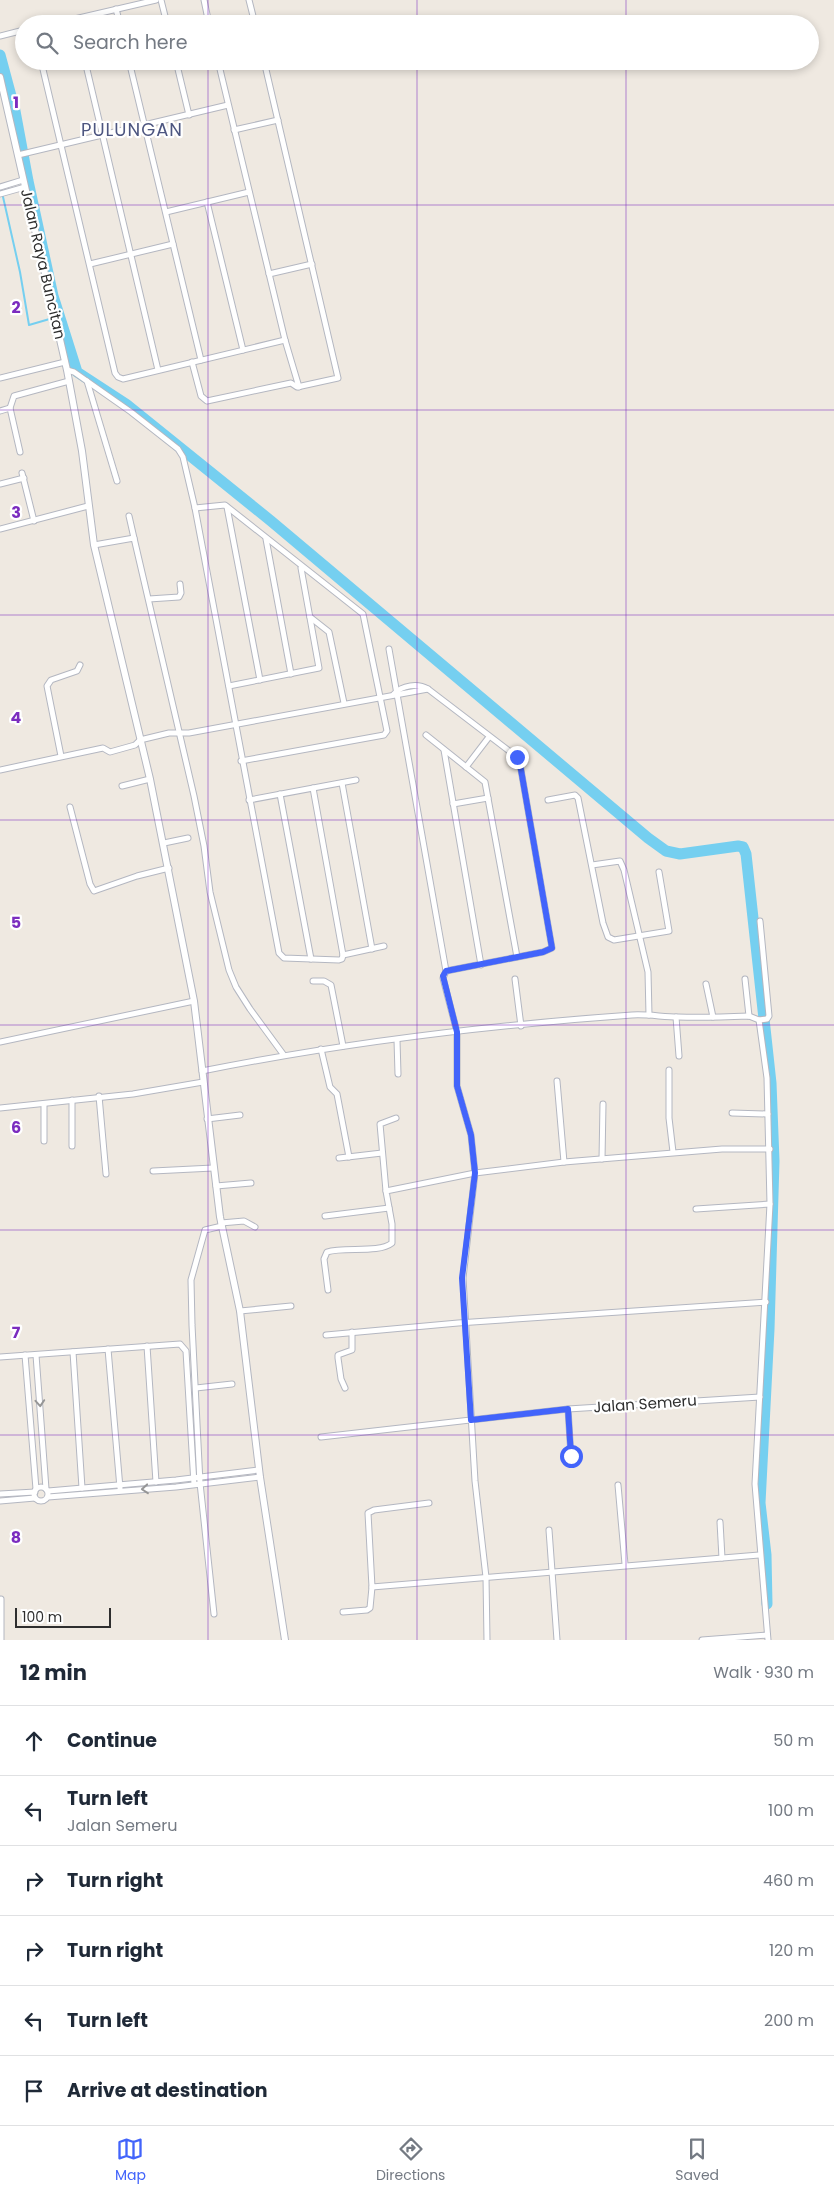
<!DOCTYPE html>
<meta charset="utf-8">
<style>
:root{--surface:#fff;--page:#f6f6f7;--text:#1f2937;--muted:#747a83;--line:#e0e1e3;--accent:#4264fb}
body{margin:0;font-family:Poppins,sans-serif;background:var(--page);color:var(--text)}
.scale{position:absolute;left:15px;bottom:12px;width:96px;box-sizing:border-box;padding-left:5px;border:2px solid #2e2e2e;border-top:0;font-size:14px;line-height:18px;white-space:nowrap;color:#2e2e2e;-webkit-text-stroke:4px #fff;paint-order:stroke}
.stop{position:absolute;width:15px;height:15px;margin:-11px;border:4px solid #4264fb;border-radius:50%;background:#fff}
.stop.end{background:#4264fb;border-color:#fff;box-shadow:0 1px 5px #0008}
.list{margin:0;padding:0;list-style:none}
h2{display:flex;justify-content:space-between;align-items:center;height:65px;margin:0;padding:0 20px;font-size:21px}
h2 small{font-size:16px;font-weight:400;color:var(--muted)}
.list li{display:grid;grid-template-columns:32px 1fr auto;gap:15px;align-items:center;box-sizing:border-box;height:70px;padding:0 20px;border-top:1px solid var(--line)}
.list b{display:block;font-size:19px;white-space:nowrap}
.list p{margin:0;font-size:16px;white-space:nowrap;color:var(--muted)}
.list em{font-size:16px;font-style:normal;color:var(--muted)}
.icon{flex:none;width:28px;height:28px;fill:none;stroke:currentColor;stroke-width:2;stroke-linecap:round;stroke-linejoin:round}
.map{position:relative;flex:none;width:834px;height:1640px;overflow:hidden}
.search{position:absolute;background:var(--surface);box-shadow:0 2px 8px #0003;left:15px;right:15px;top:15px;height:55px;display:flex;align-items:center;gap:12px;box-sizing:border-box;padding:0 18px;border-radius:28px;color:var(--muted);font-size:19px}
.sheet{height:485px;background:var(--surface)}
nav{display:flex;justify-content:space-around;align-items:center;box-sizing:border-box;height:70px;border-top:1px solid var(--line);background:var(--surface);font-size:14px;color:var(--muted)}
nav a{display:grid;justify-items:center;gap:2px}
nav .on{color:var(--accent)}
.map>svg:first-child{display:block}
</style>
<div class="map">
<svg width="834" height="1640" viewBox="0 0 834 1640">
<rect width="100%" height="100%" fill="#efe9e1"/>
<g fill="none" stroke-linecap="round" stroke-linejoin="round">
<path stroke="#75cff0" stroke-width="2" d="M1,188L20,272L29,325L53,318"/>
<path stroke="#75cff0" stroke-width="11" d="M0,55L15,111L28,181L53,296L77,372L126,404L271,521L648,838L666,851L680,854L738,846L743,847L746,854L771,1083L774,1161L769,1329L760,1503L766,1555L767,1604"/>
<defs>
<g id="minor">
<path d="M161,0L167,24"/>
<path d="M204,0L209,24"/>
<path d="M249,0L255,24"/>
<path d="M116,9L120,24"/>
<path d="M53,24L156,0"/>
<path d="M0,36L24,30"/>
<path d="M41,61L115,373L118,377L123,379L285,340"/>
<path d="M85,61L158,370"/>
<path d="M129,61L201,360"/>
<path d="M176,61L189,115"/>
<path d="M218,61L285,340L299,387"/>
<path d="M234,130L278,120"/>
<path d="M18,155L228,105"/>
<path d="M0,187L23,180"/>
<path d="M0,194L25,187"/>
<path d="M207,202L243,350"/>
<path d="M166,212L249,192"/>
<path d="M90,264L173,244"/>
<path d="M269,274L312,264"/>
<path d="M192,362L201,396L207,401L291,383L297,387L338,378L264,61"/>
<path d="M67,370L74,372L131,412L178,449L183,457L195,508L279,953L284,958L339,960L342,959L343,955L313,788"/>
<path d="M0,378L65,362"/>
<path d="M87,381L117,481"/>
<path d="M0,411L10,408"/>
<path d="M20,452L10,408L14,396L69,381"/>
<path d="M22,473L34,521"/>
<path d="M0,484L24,478"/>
<path d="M227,507L260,680"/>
<path d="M195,508L225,505L363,614L387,731L384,735L241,761"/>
<path d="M129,516L134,538"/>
<path d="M0,529L88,506"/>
<path d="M266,539L291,674"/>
<path d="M94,545L134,538L194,796L204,846L210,892L229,970L236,987L250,1009L283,1054"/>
<path d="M149,599L179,597L181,593L180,584"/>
<path d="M310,617L329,632L344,703"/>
<path d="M389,649L446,971L443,978L457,1032V1086L471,1135L475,1173L463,1278L475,1481L486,1577L487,1640"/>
<path d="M229,686L319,668L301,568"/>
<path d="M394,694C402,685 418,683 428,689L517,757L520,764L552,948L543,952L446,971"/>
<path d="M426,735L485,782L517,957"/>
<path d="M444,750L481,965"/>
<path d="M61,756L47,686L51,680L77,671L80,665"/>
<path d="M466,767L489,737"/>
<path d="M0,770L103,748L110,752L135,745L140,740L169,733H189L428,689"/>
<path d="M342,783L372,949"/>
<path d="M122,786L150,779"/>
<path d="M280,794L311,959"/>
<path d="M249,800L356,780"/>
<path d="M548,800L575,795L578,798L603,923L608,937L614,940L669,931L659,872"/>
<path d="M453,804L488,798"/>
<path d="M70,807L90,884L94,891L137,876L169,868"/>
<path d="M164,843L188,838"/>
<path d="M592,865L620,861L624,870L648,972L649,1015"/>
<path d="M343,955L384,946"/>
<path d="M515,979L521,1026"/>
<path d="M745,979L749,1016"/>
<path d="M313,981H324L331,985L343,1046"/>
<path d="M706,984L713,1017"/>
<path d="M676,1017L679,1056"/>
<path d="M759,1020L767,1078L770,1204L755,1484L768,1640"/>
<path d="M397,1040L398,1074"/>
<path d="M0,1042L194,1001"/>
<path d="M321,1049L330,1087L337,1094L349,1157"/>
<path d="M669,1070V1118L673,1152"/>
<path d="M202,1071C342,1043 490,1025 632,1015C648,1014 663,1017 678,1017C702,1018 726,1017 749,1016L759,1020L767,1019L769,1016L760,921"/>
<path d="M557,1081L564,1162"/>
<path d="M99,1096L106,1174"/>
<path d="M44,1104V1141"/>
<path d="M0,1108L133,1094L203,1082"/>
<path d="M732,1113L768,1114"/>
<path d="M207,1119L240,1115"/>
<path d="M72,1146V1100"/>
<path d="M339,1158L382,1153"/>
<path d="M602,1159L603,1104"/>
<path d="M153,1171L213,1168"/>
<path d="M216,1186L251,1183"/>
<path d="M386,1191L380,1124L396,1118"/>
<path d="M696,1209L770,1204"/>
<path d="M325,1216L389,1208"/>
<path d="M221,1223L244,1221L255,1227"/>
<path d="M328,1290L324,1259L327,1252C344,1246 378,1254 392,1243V1224L386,1191L475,1173L564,1162L722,1149H770"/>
<path d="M240,1311L291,1306"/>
<path d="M326,1335L458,1323L766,1302"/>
<path d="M147,1346L156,1482"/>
<path d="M108,1349L120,1488"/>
<path d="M73,1352L82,1488"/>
<path d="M25,1355L36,1489"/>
<path d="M36,1355L46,1489"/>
<path d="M0,1357L180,1344L186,1351L194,1484"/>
<path d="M196,1388L232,1384"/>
<path d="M345,1388L341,1379L338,1358V1355L352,1350V1332"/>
<path d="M568,1409L571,1456"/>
<path d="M321,1437L568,1409L760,1397"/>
<path d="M618,1485L625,1564"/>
<circle cx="41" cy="1494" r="7"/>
<path d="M48,1491L176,1480L259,1470"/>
<path d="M0,1494L35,1492"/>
<path d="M48,1497L176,1487L260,1477"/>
<path d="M0,1501L35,1498"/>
<path d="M429,1503L374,1510L368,1513L372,1587L759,1555"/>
<path d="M720,1522L722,1558"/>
<path d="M549,1530L557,1640"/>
<path d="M343,1612L367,1610L370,1608L372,1587"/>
<path d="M214,1614L200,1483L192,1325L191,1280L205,1230L222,1226"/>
<path d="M1,1640V1599"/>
<path d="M702,1640L767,1635"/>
</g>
<path id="tertiary" d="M0,77L67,370L82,451L94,545L150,779L194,1001L220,1217L240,1311L260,1477L285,1640"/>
</defs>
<use href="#minor" stroke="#b4b7c1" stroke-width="7"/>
<use href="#tertiary" stroke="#b4b7c1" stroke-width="8"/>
<use href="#minor" stroke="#fff" stroke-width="5"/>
<use href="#tertiary" stroke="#fff" stroke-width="6"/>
</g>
<defs><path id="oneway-chevron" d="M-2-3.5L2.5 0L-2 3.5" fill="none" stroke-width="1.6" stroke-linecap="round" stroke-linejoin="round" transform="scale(1.25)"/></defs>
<g stroke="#969696">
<use href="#oneway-chevron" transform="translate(40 1403) rotate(86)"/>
<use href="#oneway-chevron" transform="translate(145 1489) rotate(175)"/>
</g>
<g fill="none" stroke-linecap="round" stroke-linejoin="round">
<path stroke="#4264fb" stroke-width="6" d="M517,757L520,764L552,948L543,952L446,971L443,976L457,1032V1086L471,1135L475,1173L462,1278L471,1420L568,1409L571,1456"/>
</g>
<path fill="none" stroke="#7b2cbf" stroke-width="1" stroke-opacity="0.55" d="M208,0V24M417,0V24M626,0V24M208,61V1640M417,61V1640M626,61V1640M0,205H834M0,410H834M0,615H834M0,820H834M0,1025H834M0,1230H834M0,1435H834"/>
<g text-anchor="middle" stroke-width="4.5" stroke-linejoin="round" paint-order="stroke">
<g font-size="15" fill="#2e2e2e" stroke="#fff">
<text transform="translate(43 264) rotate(77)" y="5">Jalan Raya Buncitan</text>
<text transform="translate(645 1404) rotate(-4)" y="5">Jalan Semeru</text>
</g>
<g font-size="18" letter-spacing="1" fill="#4d5680" stroke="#fff">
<text x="132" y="136">PULUNGAN</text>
</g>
</g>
<g font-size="16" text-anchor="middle" font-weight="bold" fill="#7b2cbf" stroke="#fff" stroke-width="4.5" stroke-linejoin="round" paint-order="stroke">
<text x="16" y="108">1</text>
<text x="16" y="313">2</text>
<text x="16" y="518">3</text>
<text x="16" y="723">4</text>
<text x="16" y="928">5</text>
<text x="16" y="1133">6</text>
<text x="16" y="1338">7</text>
<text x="16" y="1543">8</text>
</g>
</svg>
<div class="scale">100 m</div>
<div class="stop" style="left:571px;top:1456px"></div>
<div class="stop end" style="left:517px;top:757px"></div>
<div class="search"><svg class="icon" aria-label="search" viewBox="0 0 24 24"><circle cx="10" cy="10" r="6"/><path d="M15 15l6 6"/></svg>Search here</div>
</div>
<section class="sheet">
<h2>12 min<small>Walk · 930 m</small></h2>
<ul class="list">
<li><svg class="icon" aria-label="ahead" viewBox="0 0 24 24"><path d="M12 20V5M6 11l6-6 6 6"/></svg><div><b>Continue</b></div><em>50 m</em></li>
<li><svg class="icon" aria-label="left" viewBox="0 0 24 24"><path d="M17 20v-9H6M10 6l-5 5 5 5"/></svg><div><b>Turn left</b><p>Jalan Semeru</p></div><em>100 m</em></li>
<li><svg class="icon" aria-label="right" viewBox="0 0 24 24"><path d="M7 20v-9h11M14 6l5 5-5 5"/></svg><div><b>Turn right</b></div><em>460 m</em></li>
<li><svg class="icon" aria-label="right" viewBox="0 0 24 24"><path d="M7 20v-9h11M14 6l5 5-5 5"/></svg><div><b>Turn right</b></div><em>120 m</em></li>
<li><svg class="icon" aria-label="left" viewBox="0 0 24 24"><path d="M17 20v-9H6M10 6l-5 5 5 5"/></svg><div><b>Turn left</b></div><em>200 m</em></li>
<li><svg class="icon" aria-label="arrive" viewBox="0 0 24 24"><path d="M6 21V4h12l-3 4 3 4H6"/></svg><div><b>Arrive at destination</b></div></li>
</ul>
</section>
<nav>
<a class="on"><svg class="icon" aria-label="map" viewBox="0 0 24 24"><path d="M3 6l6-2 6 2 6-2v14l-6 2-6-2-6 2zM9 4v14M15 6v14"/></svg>Map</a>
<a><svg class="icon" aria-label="directions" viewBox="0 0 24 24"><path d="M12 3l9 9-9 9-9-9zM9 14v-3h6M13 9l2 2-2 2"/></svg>Directions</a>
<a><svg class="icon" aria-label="saved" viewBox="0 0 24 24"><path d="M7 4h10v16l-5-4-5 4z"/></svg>Saved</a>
</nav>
